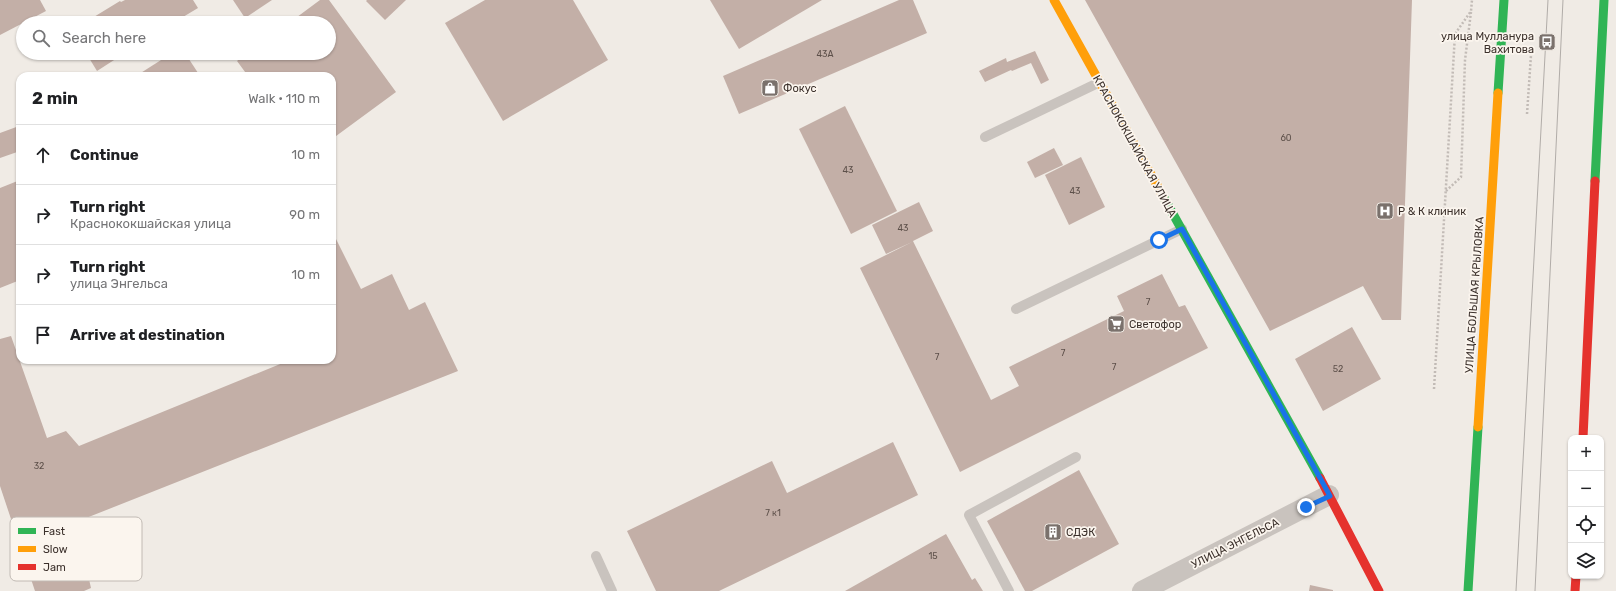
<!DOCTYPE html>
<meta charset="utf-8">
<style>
:root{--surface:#fff;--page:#f2f2f2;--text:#202124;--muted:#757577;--line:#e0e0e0}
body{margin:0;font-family:Rubik,sans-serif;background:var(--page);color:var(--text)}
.controls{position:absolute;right:12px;bottom:12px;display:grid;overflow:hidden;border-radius:8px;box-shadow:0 1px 3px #0004}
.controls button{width:36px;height:36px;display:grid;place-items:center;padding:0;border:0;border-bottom:1px solid var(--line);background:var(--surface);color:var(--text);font:20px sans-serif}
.stop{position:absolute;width:12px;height:12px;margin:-9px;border:3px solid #1a73e8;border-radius:50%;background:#fff}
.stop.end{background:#1a73e8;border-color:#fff;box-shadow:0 1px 4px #0008}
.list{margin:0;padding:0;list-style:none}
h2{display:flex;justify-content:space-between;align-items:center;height:52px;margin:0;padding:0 16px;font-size:17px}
h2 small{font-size:13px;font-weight:400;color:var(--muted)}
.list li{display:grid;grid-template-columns:26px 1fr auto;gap:12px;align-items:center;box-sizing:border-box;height:60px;padding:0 16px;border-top:1px solid var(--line)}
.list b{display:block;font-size:15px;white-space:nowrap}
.list p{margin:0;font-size:13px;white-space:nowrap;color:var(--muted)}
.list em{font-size:13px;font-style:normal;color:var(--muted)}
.icon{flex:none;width:22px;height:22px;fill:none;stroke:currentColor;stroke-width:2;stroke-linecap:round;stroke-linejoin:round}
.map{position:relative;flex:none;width:1616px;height:591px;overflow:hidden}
.search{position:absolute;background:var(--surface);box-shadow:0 1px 3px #0004;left:16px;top:16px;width:320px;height:44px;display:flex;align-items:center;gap:10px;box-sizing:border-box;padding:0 14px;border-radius:22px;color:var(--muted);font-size:15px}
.panel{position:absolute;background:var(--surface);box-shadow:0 1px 3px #0004;left:16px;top:72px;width:320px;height:292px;border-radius:12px}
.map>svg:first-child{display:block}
</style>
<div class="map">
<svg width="1616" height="591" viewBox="0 0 1616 591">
<rect width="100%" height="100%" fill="#f0ebe5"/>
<g fill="#c3afa7">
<path d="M0,0H40L46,11L0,35Z"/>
<path d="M125,0H193L198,8L173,23H84L120,1L121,2Z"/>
<path d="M233,0H272L245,18Z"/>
<path d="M320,0H329L396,92L332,139V76H248L237,61L247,53H329V23H289Z"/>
<path d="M367,0H406L385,20L366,1Z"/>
<path d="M485,0H573L608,60L503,121L445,23Z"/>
<path d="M710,0H822L739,49Z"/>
<path d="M899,0H913L927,33L739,114L723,76Z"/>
<path d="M1085,0H1412L1401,320H1382L1363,286L1270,331Z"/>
<path d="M1035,51L1049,80L1041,84L1031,63L1012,71L1011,70L985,82L979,71L1006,58L1007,62Z"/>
<path d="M86,53H125L97,71Z"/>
<path d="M172,53H185L200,76H136Z"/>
<path d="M845,106L897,211L851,234L799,129Z"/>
<path d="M19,126L20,151L0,158V133Z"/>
<path d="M1054,148L1063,165L1035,178L1027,162Z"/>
<path d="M1081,157L1105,207L1069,225L1045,175Z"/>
<path d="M20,180V280L0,288V188Z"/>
<path d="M919,202L933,231L913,241L991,400L1019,386L1009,367L1124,311L1117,296L1162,274L1179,307L1185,305L1208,348L960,472L860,268L912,242L886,254L872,225Z"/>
<path d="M332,231L361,289L392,274L409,310L425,302L458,371L76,522L91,588L84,591H35L0,486V339L11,336L47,438L66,431L79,446L290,360H332Z"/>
<path d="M1352,327L1381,379L1323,411L1295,359Z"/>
<path d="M893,442L918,495L719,591H656L627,531L772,461L787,493Z"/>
<path d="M1079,470L1119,544L1032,591H1025L987,521Z"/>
<path d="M946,534L972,580L975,578L983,591H845Z"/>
<path d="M1310,585L1333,590V591H1309Z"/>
</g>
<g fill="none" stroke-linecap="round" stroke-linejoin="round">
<g stroke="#c2bbb6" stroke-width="2.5" stroke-dasharray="2 2" stroke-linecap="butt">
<path d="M1527,114L1531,55"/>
<path d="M1446,191L1461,177L1465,60L1471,12"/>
<path d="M1434,389L1455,34L1471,11L1472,0"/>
</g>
<g stroke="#c9c3be" stroke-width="10">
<path d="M985,137L1100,82"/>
<path d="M1016,309L1182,229"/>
<path d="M596,556L612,591"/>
<path d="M1009,591L969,515L1076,457"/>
</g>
<path stroke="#c9c3be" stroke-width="20" d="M1142,591L1329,495"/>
<g stroke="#30b455" stroke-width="9">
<path d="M1498,93L1504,0"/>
<path d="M1595,181L1604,0"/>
<path d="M1163,196L1320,478"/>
<path d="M1468,591L1478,427"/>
</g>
<g stroke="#ff9f0a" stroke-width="9">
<path d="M1054,0L1163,196"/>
<path d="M1478,427L1498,93"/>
</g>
<g stroke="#e5322d" stroke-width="9">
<path d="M1583,438L1595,181"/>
<path d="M1320,478L1379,591"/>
<path d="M1575,591L1576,576"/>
</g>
<g stroke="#b1aca8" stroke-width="1">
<path d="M1516,591L1548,0"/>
<path d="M1535,591L1563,0"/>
</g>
</g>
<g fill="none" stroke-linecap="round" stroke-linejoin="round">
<path stroke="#1a73e8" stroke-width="5" d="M1159,240L1182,229L1330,496L1306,507"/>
</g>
<defs>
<symbol id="bus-square" viewBox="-11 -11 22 22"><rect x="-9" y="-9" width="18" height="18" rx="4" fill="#7a716c" stroke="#fbf5ee"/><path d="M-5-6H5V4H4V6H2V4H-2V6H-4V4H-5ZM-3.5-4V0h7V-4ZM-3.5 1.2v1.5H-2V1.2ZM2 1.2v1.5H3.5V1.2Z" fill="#fff"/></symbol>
<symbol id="shop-square" viewBox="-11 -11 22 22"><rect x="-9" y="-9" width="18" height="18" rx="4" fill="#7a716c" stroke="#fbf5ee"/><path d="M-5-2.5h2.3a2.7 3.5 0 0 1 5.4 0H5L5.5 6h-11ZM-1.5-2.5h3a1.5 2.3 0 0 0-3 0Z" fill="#fff"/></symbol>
<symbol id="hospital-square" viewBox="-11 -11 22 22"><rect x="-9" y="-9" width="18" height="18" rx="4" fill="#7a716c" stroke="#fbf5ee"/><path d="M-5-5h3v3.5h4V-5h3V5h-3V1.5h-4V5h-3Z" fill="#fff"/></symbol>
<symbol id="supermarket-square" viewBox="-11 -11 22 22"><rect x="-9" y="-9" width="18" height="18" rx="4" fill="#7a716c" stroke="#fbf5ee"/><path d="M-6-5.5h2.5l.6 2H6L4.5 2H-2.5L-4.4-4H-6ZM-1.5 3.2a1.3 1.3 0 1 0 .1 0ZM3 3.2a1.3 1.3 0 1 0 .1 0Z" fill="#fff"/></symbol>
<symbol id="building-square" viewBox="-11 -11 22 22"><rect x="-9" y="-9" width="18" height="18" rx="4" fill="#7a716c" stroke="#fbf5ee"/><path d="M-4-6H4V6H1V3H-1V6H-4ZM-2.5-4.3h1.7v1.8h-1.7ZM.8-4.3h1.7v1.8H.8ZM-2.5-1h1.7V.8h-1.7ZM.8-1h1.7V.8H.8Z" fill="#fff"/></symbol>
</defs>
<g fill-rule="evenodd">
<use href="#bus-square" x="1537" y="32" width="20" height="20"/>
<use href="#shop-square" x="760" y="78" width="20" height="20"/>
<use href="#hospital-square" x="1375" y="201" width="20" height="20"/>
<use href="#supermarket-square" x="1106" y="314" width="20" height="20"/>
<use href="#building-square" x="1043" y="522" width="20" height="20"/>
</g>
<g text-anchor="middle" stroke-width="3.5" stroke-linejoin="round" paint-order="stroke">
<g font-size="9" fill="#5d504a">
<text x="825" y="57">43А</text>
<text x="1286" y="141">60</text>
<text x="848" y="173">43</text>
<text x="1075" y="194">43</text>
<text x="903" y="231">43</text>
<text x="1148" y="305">7</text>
<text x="1063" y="356">7</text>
<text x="937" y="360">7</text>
<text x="1114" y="370">7</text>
<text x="1338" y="372">52</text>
<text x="39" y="469">32</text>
<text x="773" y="516">7 к1</text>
<text x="933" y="559">15</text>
</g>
<g font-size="11" fill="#3b302b" stroke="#fbf5ee" text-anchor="start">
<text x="1534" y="40" text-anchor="end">улица Мулланура<tspan x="1534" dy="13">Вахитова</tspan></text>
<text x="783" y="92">Фокус</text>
<text x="1398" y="215">Р &amp; К клиник</text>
<text x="1129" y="328">Светофор</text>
<text x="1066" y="536">СДЭК</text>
</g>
<g font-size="11" fill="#3b302b" stroke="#fbf5ee">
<text transform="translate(1135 146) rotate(61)" y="4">КРАСНОКОКШАЙСКАЯ УЛИЦА</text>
<text transform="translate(1474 295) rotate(-86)" y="4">УЛИЦА БОЛЬШАЯ КРЫЛОВКА</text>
<text transform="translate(1235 543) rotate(-27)" y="4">УЛИЦА ЭНГЕЛЬСА</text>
</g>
</g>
<rect x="10" y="517" width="132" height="64" rx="6" fill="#fbf5ee" stroke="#c1bab4" stroke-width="1"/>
<rect x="18" y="528" width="18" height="6" fill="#30b455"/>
<rect x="18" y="546" width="18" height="6" fill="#ff9f0a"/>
<rect x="18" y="564" width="18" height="6" fill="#e5322d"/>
<g font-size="11" fill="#3b302b">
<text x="43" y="535">Fast</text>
<text x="43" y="553">Slow</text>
<text x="43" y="571">Jam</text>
</g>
</svg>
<div class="controls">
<button>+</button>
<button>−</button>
<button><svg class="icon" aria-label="locate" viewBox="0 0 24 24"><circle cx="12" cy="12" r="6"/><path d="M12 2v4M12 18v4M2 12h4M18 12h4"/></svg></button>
<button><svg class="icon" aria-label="layers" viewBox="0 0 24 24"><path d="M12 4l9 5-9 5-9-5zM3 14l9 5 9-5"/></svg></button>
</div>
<div class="stop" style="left:1159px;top:240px"></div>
<div class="stop end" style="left:1306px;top:507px"></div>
<div class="search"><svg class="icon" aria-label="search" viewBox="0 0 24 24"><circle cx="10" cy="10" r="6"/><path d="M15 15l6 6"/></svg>Search here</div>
<section class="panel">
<h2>2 min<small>Walk · 110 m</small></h2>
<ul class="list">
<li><svg class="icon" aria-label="ahead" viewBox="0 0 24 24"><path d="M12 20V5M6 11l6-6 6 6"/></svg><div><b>Continue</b></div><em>10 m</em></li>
<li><svg class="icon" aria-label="right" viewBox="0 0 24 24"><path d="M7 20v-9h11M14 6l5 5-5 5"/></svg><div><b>Turn right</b><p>Краснококшайская улица</p></div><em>90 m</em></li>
<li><svg class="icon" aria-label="right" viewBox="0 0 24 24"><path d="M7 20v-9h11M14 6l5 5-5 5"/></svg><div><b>Turn right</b><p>улица Энгельса</p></div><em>10 m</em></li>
<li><svg class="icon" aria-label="arrive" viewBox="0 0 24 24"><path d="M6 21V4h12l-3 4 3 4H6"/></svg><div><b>Arrive at destination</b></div></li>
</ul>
</section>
</div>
